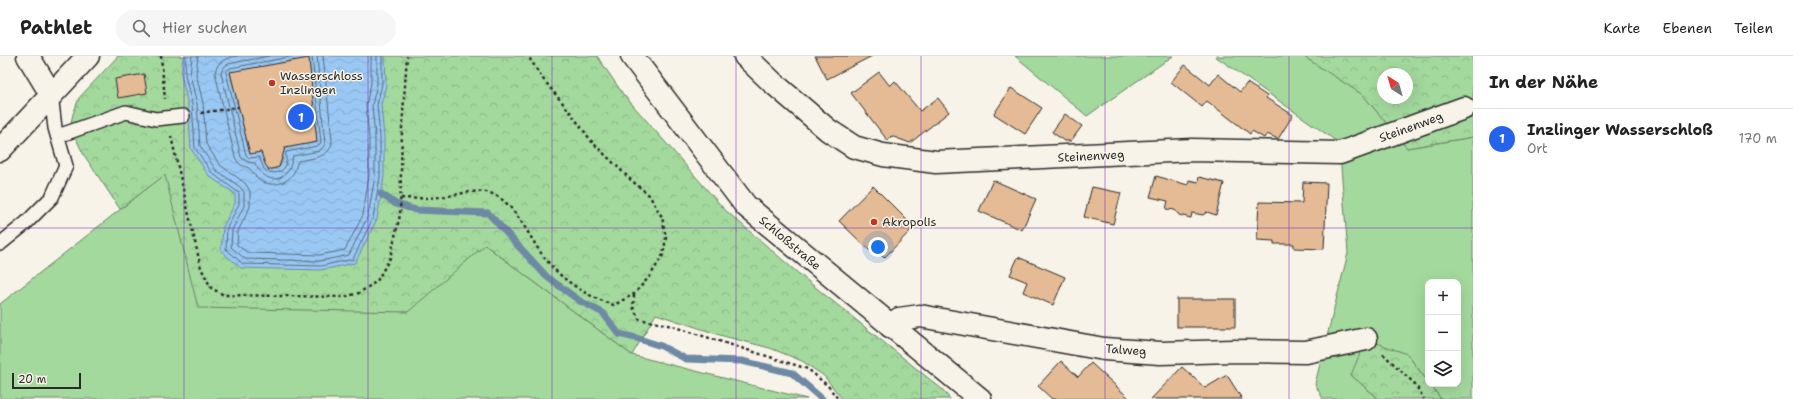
<!DOCTYPE html>
<html lang="de">
<meta charset="utf-8">
<style>
:root{--surface:#fff;--page:#f6f6f6;--text:#222;--muted:#767676;--line:#e0e0e0;--accent:#2563eb}
body{margin:0;font-family:"Shantell Sans",sans-serif;background:var(--page);color:var(--text)}
.controls{position:absolute;right:12px;bottom:12px;display:grid;overflow:hidden;border-radius:8px;box-shadow:0 4px 16px #0002}
.controls button{width:36px;height:36px;display:grid;place-items:center;padding:0;border:0;border-bottom:1px solid var(--line);background:var(--surface);color:var(--text);font:20px sans-serif}
.compass{position:absolute;left:1377px;top:12px;width:36px;height:36px;border-radius:50%;background:var(--surface);box-shadow:0 4px 16px #0002;rotate:323deg}
.scale{position:absolute;left:12px;bottom:10px;width:69px;box-sizing:border-box;padding-left:4px;border:2px solid #2b2b2b;border-top:0;font-size:11px;line-height:14px;white-space:nowrap;color:#2b2b2b;-webkit-text-stroke:3px #f7f3e8;paint-order:stroke}
.you{position:absolute;left:878px;top:191px;width:14px;height:14px;margin:-10px;border:3px solid #fff;border-radius:50%;background:#1a73e8;box-shadow:0 0 0 6px #1a73e833}
.badge{display:grid;place-items:center;width:26px;height:26px;border-radius:50%;background:var(--accent);color:#fff;font-size:13px;font-weight:700}
.pin{position:absolute;translate:-50% -50%;border:2px solid #fff;box-shadow:0 1px 4px #0006}
.list{margin:0;padding:0;list-style:none}
h2{display:flex;justify-content:space-between;align-items:center;height:52px;margin:0;padding:0 16px;font-size:17px}
h2 small{font-size:13px;font-weight:400;color:var(--muted)}
.list li{display:grid;grid-template-columns:26px 1fr auto;gap:12px;align-items:center;box-sizing:border-box;height:60px;padding:0 16px;border-top:1px solid var(--line)}
.list b{display:block;font-size:15px;white-space:nowrap}
.list p{margin:0;font-size:13px;white-space:nowrap;color:var(--muted)}
.list em{font-size:13px;font-style:normal;color:var(--muted)}
.icon{flex:none;width:22px;height:22px;fill:none;stroke:currentColor;stroke-width:2;stroke-linecap:round;stroke-linejoin:round}
.map{position:relative;flex:none;width:1473px;height:343px;overflow:hidden}
header{display:flex;align-items:center;gap:24px;box-sizing:border-box;height:56px;padding:0 20px;background:var(--surface);border-bottom:1px solid var(--line)}
header strong{font-size:19px}
nav{display:flex;gap:22px;margin-inline-start:auto;font-size:14px}
.search{width:280px;height:36px;background:var(--page);display:flex;align-items:center;gap:10px;box-sizing:border-box;padding:0 14px;border-radius:22px;color:var(--muted);font-size:15px}
main{display:flex}
aside{flex:1;background:var(--surface)}
.map>svg:first-child{display:block}
</style>
<header>
<strong>Pathlet</strong>
<div class="search"><svg class="icon" aria-label="search" viewBox="0 0 24 24"><circle cx="10" cy="10" r="6"/><path d="M15 15l6 6"/></svg>Hier suchen</div>
<nav><a>Karte</a><a>Ebenen</a><a>Teilen</a></nav>
</header>
<main>
<div class="map">
<svg width="1473" height="343" viewBox="0 0 1473 343">
<defs>
<pattern id="forest-crowns" width="20" height="18" patternUnits="userSpaceOnUse"><rect width="20" height="18" fill="#a3d99d"/><path d="M2 6a3 3 0 1 1 6 0M12 15a3 3 0 1 1 6 0" fill="none" stroke="#8cba87"/></pattern>
<pattern id="water-waves" width="16" height="10" patternUnits="userSpaceOnUse"><rect width="16" height="10" fill="#9ac8f4"/><path d="M0 5q4-4 8 0t8 0" fill="none" stroke="#85acd1"/></pattern>
</defs>
<rect width="100%" height="100%" fill="#f7f3e8"/>
<filter id="ink" filterUnits="userSpaceOnUse"><feTurbulence type="fractalNoise" baseFrequency=".025" numOctaves="2"/><feDisplacementMap in="SourceGraphic" scale="8" xChannelSelector="R" yChannelSelector="G"/><feConvolveMatrix kernelMatrix="1 2 1 2 8 2 1 2 1" color-interpolation-filters="sRGB"/></filter>
<g filter="url(#ink)">
<g fill="#a3d99d" stroke="#678264">
<path d="M1015,0H1173L1087,60Z"/>
<path d="M1215,0H1303L1363,39L1407,92L1473,81V343H1441L1430,328H1458V226H1428V326L1407,298L1351,319L1379,343H1323L1315,328L1348,197L1339,87Z"/>
<path d="M164,119L408,255L485,189L632,299L807,343H0V248Z"/>
</g>
<g fill="url(#forest-crowns)" stroke="#678264" fill-rule="evenodd">
<path d="M118,0H597L623,38L724,153L799,218L943,334L950,343H842L824,320L802,305L770,292L723,280L656,258L632,299L485,189L408,256L198,252L165,119L120,153L84,99L70,71L73,58L79,42Z"/>
<path d="M1303,0H1473V81L1407,92L1363,39ZM1383,18H1407V42H1383Z"/>
<path d="M1366,283L1407,298L1428,326V328H1430L1441,343H1379L1351,319Z"/>
</g>
<path fill="url(#water-waves)" stroke="#6e89a4" fill-rule="evenodd" d="M183,0H385L386,29L381,49L384,81V121L377,163L355,207L321,214L241,212L221,195L223,171L235,147V138L209,120L191,93L188,49L181,19ZM308,2L317,86L272,94L282,100L283,103L280,110C273,115 266,113 264,104L265,100L270,94L250,98L230,17Z"/>
<g fill="none" stroke-linecap="round" stroke-linejoin="round">
<g stroke="#576a7b" stroke-width="1">
<path d="M186,0L185,19L192,48L195,92L212,117L239,137V148L227,172L226,193L243,208L321,210L353,203L373,162L380,121V81L377,49L382,28V0"/>
<path d="M192,0L190,19L197,48L200,90L216,114L240,131L244,136V150L232,174L231,191L245,203L320,205L349,199L368,160L375,120V81L372,49L377,28V0"/>
<path d="M198,0L196,18L203,47L206,88L220,109L245,127L250,135V151L238,175L237,189L248,197L320,199L345,194L363,159L369,120V82L366,49L371,27V0"/>
<path d="M237,0C226,2 217,5 215,17L235,101C240,113 245,108 251,114C254,117 255,121 259,124C269,131 285,129 292,119C296,115 296,109 298,105C312,102 332,102 332,84L323,0"/>
<path d="M269,0L228,8L223,12L221,17L241,101L247,106L255,107C260,120 276,131 288,115C291,111 291,105 293,100L319,95L325,89L317,0"/>
<path d="M295,0L230,12L226,16L246,99L249,102L259,101L264,113C271,119 282,118 286,109C287,104 285,100 286,96L317,90L321,87L312,0"/>
</g>
<path stroke="#6e89a4" stroke-width="7" d="M381,138L396,148L416,154L488,157L547,221L580,245L603,257L619,278L636,282L661,290L686,303L742,305L792,317L822,343"/>
</g>
<g fill="#e4bb94" stroke="#2b2b2b">
<path d="M815,0H872L827,23Z"/>
<path d="M309,2L317,86L285,92L279,111L269,114L265,108L261,96L250,98L230,16Z"/>
<path d="M1185,9L1210,29L1218,18L1240,36L1247,27L1267,40L1266,42L1293,59L1278,83L1267,78L1264,82L1252,75L1250,78L1207,45L1202,51L1171,26Z"/>
<path d="M879,16L890,30L895,25L920,55L938,42L949,56L910,87L891,80L888,85L851,37Z"/>
<path d="M144,18L147,37L118,42L115,23Z"/>
<path d="M1011,32L1042,52L1025,78L994,58Z"/>
<path d="M1065,58L1082,70L1071,85H1064L1052,76Z"/>
<path d="M1156,120L1188,129L1189,124L1198,126L1199,121L1224,127L1216,159L1207,156L1203,159L1192,157L1191,162L1179,159L1175,154L1166,153L1168,145L1150,141Z"/>
<path d="M993,124L1036,143L1022,174L979,155Z"/>
<path d="M1303,126L1327,127L1324,193L1294,192V188H1274V185L1257,184L1259,146L1302,147Z"/>
<path d="M873,130L914,171L884,202L876,194L873,198L839,165Z"/>
<path d="M1092,131L1121,137L1113,168L1084,161Z"/>
<path d="M1018,201L1065,221L1053,249L1023,236L1027,226L1010,219Z"/>
<rect x="1177" y="243" width="58" height="28"/>
<path d="M1061,305L1078,321L1091,307L1130,343H1052L1038,330Z"/>
<path d="M1182,311L1205,332L1227,319L1242,343H1151Z"/>
</g>
<g fill="none" stroke-linecap="round" stroke-linejoin="round">
<defs>
<g id="lane">
<path d="M58,80L126,56L156,63L183,60"/>
<path d="M0,188L26,167L52,141L66,110L55,72L51,38"/>
</g>
<g id="street">
<path d="M28,0L51,38"/>
<path d="M745,0L772,26L828,74L854,91L883,99L936,106L1192,94L1340,97L1464,52"/>
<path d="M890,270L899,263L920,260L1104,293L1160,297L1233,295L1306,296L1366,283"/>
</g>
<g id="secondary">
<path d="M632,0L746,150L980,343"/>
<path d="M0,94L88,0"/>
</g>
</defs>
<use href="#lane" stroke="#2b2b2b" stroke-width="16"/>
<use href="#street" stroke="#2b2b2b" stroke-width="25"/>
<use href="#secondary" stroke="#2b2b2b" stroke-width="25"/>
<g stroke="#2b2b2b" stroke-width="2.5" stroke-dasharray="3 3" stroke-linecap="butt">
<path d="M161,0L165,43"/>
<path d="M201,57L239,51"/>
<path d="M171,80L201,212L211,232L224,239L344,241L359,237L377,225L390,202L400,159L402,72L407,0"/>
<path d="M401,142C417,143 432,142 447,140C460,138 477,133 490,137C516,145 531,187 548,206C563,225 590,242 614,249L634,238L650,220L663,199L666,182L662,161L649,139L631,124L592,86L570,56L543,23L528,0"/>
<path d="M634,239L633,251L639,263L668,269L808,313L828,330L838,343"/>
<path d="M1383,298L1415,328L1424,343"/>
</g>
<use href="#lane" stroke="#f7f3e8" stroke-width="13"/>
<use href="#street" stroke="#f7f3e8" stroke-width="22"/>
<use href="#secondary" stroke="#f7f3e8" stroke-width="22"/>
</g>
</g>
<path fill="none" stroke="#7b2cbf" stroke-width="1" stroke-opacity="0.55" d="M184,0V343M368,0V343M552,0V343M736,0V343M921,0V343M1105,0V343M1289,0V343M0,172H1473"/>
<g fill="#c8321e" stroke="#f7f3e8" stroke-width="1.5">
<circle cx="272" cy="27" r="4"/>
<circle cx="874" cy="166" r="4"/>
</g>
<g text-anchor="middle" stroke-width="3" stroke-linejoin="round" paint-order="stroke">
<g font-size="12" fill="#2b2b2b" stroke="#f7f3e8" text-anchor="start">
<text x="280" y="24">Wasserschloss<tspan x="280" dy="14">Inzlingen</tspan></text>
<text x="882" y="170">Akropolis</text>
</g>
<g font-size="12" fill="#2b2b2b" stroke="#f7f3e8">
<text transform="translate(1411 71) rotate(-20)" y="4">Steinenweg</text>
<text transform="translate(1091 100) rotate(-3)" y="4">Steinenweg</text>
<text transform="translate(790 187) rotate(40)" y="4">Schloßstraße</text>
<text transform="translate(1126 294) rotate(4)" y="4">Talweg</text>
</g>
</g>
</svg>
<div class="controls">
<button>+</button>
<button>−</button>
<button><svg class="icon" aria-label="layers" viewBox="0 0 24 24"><path d="M12 4l9 5-9 5-9-5zM3 14l9 5 9-5"/></svg></button>
</div>
<svg class="compass" viewBox="-18 -18 36 36"><path d="M0-13l5 13h-10z" fill="#e53935"/><path d="M0 13l5-13h-10z" fill="#767676"/></svg>
<div class="scale">20 m</div>
<div class="you"></div>
<div class="pin badge" style="left:301px;top:61px">1</div>
</div>
<aside>
<h2>In der Nähe<small></small></h2>
<ul class="list">
<li><span class="badge">1</span><div><b>Inzlinger Wasserschloß</b><p>Ort</p></div><em>170 m</em></li>
</ul>
</aside>
</main>
